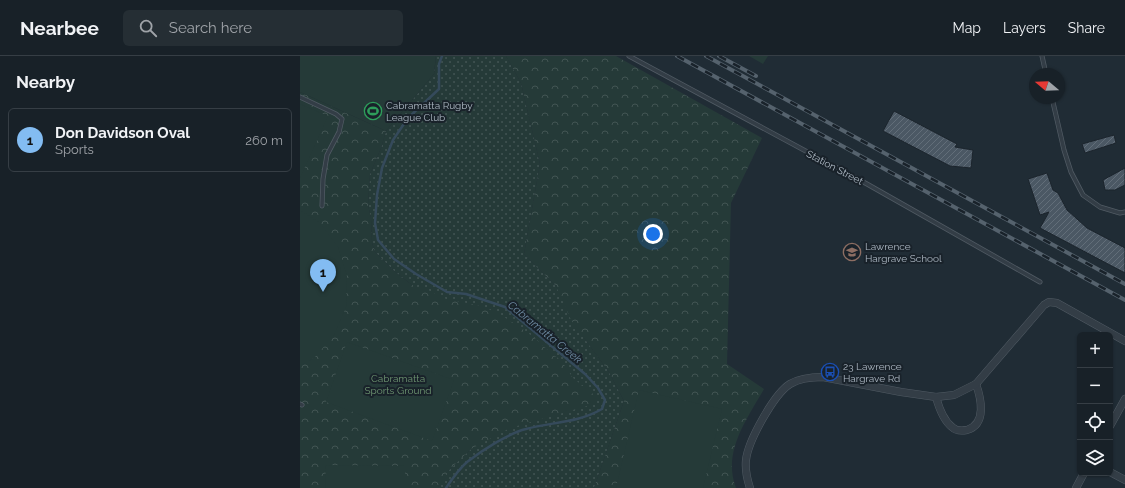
<!DOCTYPE html>
<meta charset="utf-8">
<style>
:root{--surface:#182128;--page:#252e34;--text:#f1f3f6;--muted:#9fa3a8;--line:#363e45;--accent:#83bcf2}
body{margin:0;font-family:Raleway,sans-serif;background:var(--page);color:var(--text)}
.controls{position:absolute;right:12px;bottom:12px;display:grid;overflow:hidden;border-radius:6px;box-shadow:0 1px 3px #0004}
.controls button{width:36px;height:36px;display:grid;place-items:center;padding:0;border:0;border-bottom:1px solid var(--line);background:var(--surface);color:var(--text);font:20px sans-serif}
.compass{position:absolute;left:729px;top:12px;width:36px;height:36px;border-radius:50%;background:var(--surface);box-shadow:0 1px 3px #0004;rotate:289deg}
.you{position:absolute;left:353px;top:178px;width:14px;height:14px;margin:-10px;border:3px solid #fff;border-radius:50%;background:#1a73e8;box-shadow:0 0 0 6px #1a73e833}
.badge{display:grid;place-items:center;width:26px;height:26px;border-radius:50%;background:var(--accent);color:#111;font-size:13px;font-weight:700}
.pin{position:absolute;translate:-50% -33px;filter:drop-shadow(0 1px 2px #0008)}
.pin::after{content:'';position:absolute;top:21px;width:14px;height:12px;background:inherit;clip-path:polygon(0 0,100% 0,50% 100%)}
.list{margin:0;padding:0;list-style:none}
h2{display:flex;justify-content:space-between;align-items:center;height:52px;margin:0;padding:0 16px;font-size:17px}
h2 small{font-size:13px;font-weight:400;color:var(--muted)}
.list li{display:grid;grid-template-columns:26px 1fr auto;gap:12px;align-items:center;box-sizing:border-box;height:64px;margin:0 8px 8px;padding:0 8px;border:1px solid var(--line);border-radius:6px}
.list b{display:block;font-size:15px;white-space:nowrap}
.list p{margin:0;font-size:13px;white-space:nowrap;color:var(--muted)}
.list em{font-size:13px;font-style:normal;color:var(--muted)}
.icon{flex:none;width:22px;height:22px;fill:none;stroke:currentColor;stroke-width:2;stroke-linecap:round;stroke-linejoin:round}
.map{position:relative;flex:none;width:825px;height:432px;overflow:hidden}
header{display:flex;align-items:center;gap:24px;box-sizing:border-box;height:56px;padding:0 20px;background:var(--surface);border-bottom:1px solid var(--line)}
header strong{font-size:19px}
nav{display:flex;gap:22px;margin-inline-start:auto;font-size:14px}
.search{width:280px;height:36px;background:var(--page);display:flex;align-items:center;gap:10px;box-sizing:border-box;padding:0 14px;border-radius:6px;color:var(--muted);font-size:15px}
main{display:flex}
aside{flex:1;background:var(--surface)}
.map>svg:first-child{display:block}
</style>
<header>
<strong>Nearbee</strong>
<div class="search"><svg class="icon" aria-label="search" viewBox="0 0 24 24"><circle cx="10" cy="10" r="6"/><path d="M15 15l6 6"/></svg>Search here</div>
<nav><a>Map</a><a>Layers</a><a>Share</a></nav>
</header>
<main>
<aside>
<h2>Nearby<small></small></h2>
<ul class="list">
<li><span class="badge">1</span><div><b>Don Davidson Oval</b><p>Sports</p></div><em>260 m</em></li>
</ul>
</aside>
<div class="map">
<svg width="825" height="432" viewBox="0 0 825 432">
<defs>
<pattern id="grass-dots" width="8" height="8" patternUnits="userSpaceOnUse"><rect width="8" height="8" fill="#253a38"/><path d="M2 2h.1M6 6h.1" fill="none" stroke="#425453" stroke-width="1.8" stroke-linecap="round"/></pattern>
<pattern id="park-crowns" width="20" height="18" patternUnits="userSpaceOnUse"><rect width="20" height="18" fill="#253a38"/><path d="M2 6a3 3 0 1 1 6 0M12 15a3 3 0 1 1 6 0" fill="none" stroke="#425453"/></pattern>
<pattern id="building-hatch" width="6" height="6" patternUnits="userSpaceOnUse"><rect width="6" height="6" fill="#4b5864"/><path d="M-1 1l2-2M0 6l6-6M5 7l2-2" fill="none" stroke="#626e79"/></pattern>
</defs>
<rect width="100%" height="100%" fill="#202c35"/>
<path fill="url(#grass-dots)" d="M136,0H206L221,27L240,108L224,198L256,230L285,283L309,316L324,345L294,432H138C141,418 161,403 171,393L112,229L94,215L75,196L72,187L71,162L68,149L70,118L81,92L86,75L134,18Z"/>
<g fill="url(#park-crowns)">
<path d="M206,0H316L462,82L431,147L427,308L464,333C447,363 422,396 436,432H294L324,345L309,316L271,264L256,230L224,198L240,108L221,27Z"/>
<path d="M0,36L86,75L81,92L70,118L68,149L71,162L72,187L75,196L94,215L112,229L126,233L146,243L182,250L199,258L217,269L236,283L252,298L261,304L273,322L298,342L287,350L210,372L171,393L149,414L139,429L138,432H0Z"/>
</g>
<g fill="#253a38">
<path d="M0,0H136L134,18L86,75L0,36Z"/>
<path d="M449,0H468L463,8Z"/>
<path d="M0,48L28,60L0,122Z"/>
<path d="M0,154L20,167L38,191L47,220L46,251L34,279L14,302L0,310Z"/>
<path d="M47,286L154,324L132,385L26,346Z"/>
<path d="M339,334L422,353L403,432H316Z"/>
<path d="M26,409L105,410V432H25Z"/>
</g>
<g fill="none" stroke-linecap="round" stroke-linejoin="round">
<path stroke="#354a5b" stroke-width="2.5" d="M142,0L139,8V33L108,62L93,84L82,112L77,139L75,167L78,184L94,203L116,218L147,236L166,238L205,251L285,318L298,332L305,344L302,353C278,367 251,366 226,373C209,377 181,395 167,406C159,413 152,423 146,432"/>
</g>
<g fill="url(#building-hatch)" stroke="#1b242c">
<path d="M594,55L657,88L655,91L673,94L671,112L650,110L583,75Z"/>
<path d="M814,79L816,87L785,97L782,88Z"/>
<path d="M825,112V129L815,134H805L803,124Z"/>
<path d="M747,117L753,134L758,137L767,154L787,172L825,192V217L740,172L749,156L740,159L728,123Z"/>
</g>
<g fill="none" stroke-linecap="round" stroke-linejoin="round">
<defs>
<g id="lane">
<path d="M329,0L567,128L740,226"/>
<path d="M742,0L746,18"/>
<path d="M0,41L36,58L42,63L39,76L27,99L23,123L22,150"/>
<path d="M752,42L764,94L771,116L783,139L800,151L820,157L825,156"/>
<path d="M0,348L2,349"/>
</g>
<g id="street">
<path d="M636,341C639,352 643,364 652,371C656,375 662,375 667,374C687,368 681,342 676,328"/>
<path d="M810,370L825,343"/>
<path d="M810,416L825,424"/>
<path d="M450,432C447,423 445,414 446,404C448,385 474,338 490,328C500,322 512,321 523,321L601,336L636,341L654,339L676,328L744,249L749,246L757,247L825,285"/>
<path d="M776,432L784,417"/>
</g>
</defs>
<use href="#lane" stroke="#515b64" stroke-width="5"/>
<use href="#street" stroke="#515b64" stroke-width="8"/>
<use href="#lane" stroke="#333d46" stroke-width="3.5"/>
<use href="#street" stroke="#333d46" stroke-width="7"/>
<defs>
<g id="rail">
<path d="M377,0L825,244"/>
<path d="M406,0L825,228"/>
<path d="M419,0L456,20"/>
</g>
</defs>
<use href="#rail" stroke="#55626d" stroke-width="4"/>
<use href="#rail" stroke="#19222a" stroke-width="2.5" stroke-dasharray="8" stroke-linecap="butt"/>
</g>
<defs>
<symbol id="stadium-ring" viewBox="-11 -11 22 22"><circle r="9.5" fill="#19222a" stroke="#2e9e5b" stroke-width="1.5"/><path d="M0-5a6.5 5 0 1 0 0 10a6.5 5 0 1 0 0-10ZM-3.5-1.8h7v3.6h-7Z" fill="#2e9e5b"/></symbol>
<symbol id="school-ring" viewBox="-11 -11 22 22"><circle r="9.5" fill="#19222a" stroke="#8d6e63" stroke-width="1.5"/><path d="M0-5L7-2L0 1L-7-2ZM-4 1L0 2.5L4 1V4Q0 6-4 4Z" fill="#8d6e63"/></symbol>
<symbol id="bus-ring" viewBox="-11 -11 22 22"><circle r="9.5" fill="#19222a" stroke="#1a4fb4" stroke-width="1.5"/><path d="M-5-6H5V4H4V6H2V4H-2V6H-4V4H-5ZM-3.5-4V0h7V-4ZM-3.5 1.2v1.5H-2V1.2ZM2 1.2v1.5H3.5V1.2Z" fill="#1a4fb4"/></symbol>
</defs>
<g fill-rule="evenodd">
<use href="#stadium-ring" x="63" y="45" width="20" height="20"/>
<use href="#school-ring" x="542" y="186" width="20" height="20"/>
<use href="#bus-ring" x="520" y="306" width="20" height="20"/>
</g>
<g text-anchor="middle" stroke-width="4" stroke-linejoin="round" paint-order="stroke">
<g font-size="10" fill="#adb8c3" stroke="#19222a" text-anchor="start">
<text x="86" y="53">Cabramatta Rugby<tspan x="86" dy="12">League Club</tspan></text>
<text x="565" y="194">Lawrence<tspan x="565" dy="12">Hargrave School</tspan></text>
<text x="543" y="314">23 Lawrence<tspan x="543" dy="12">Hargrave Rd</tspan></text>
</g>
<g font-size="10" fill="#adb8c3" stroke="#19222a">
<text transform="translate(535 111) rotate(28)" y="4">Station Street</text>
</g>
<g font-size="10" fill="#6f9672" stroke="#19222a">
<text x="98" y="326">Cabramatta<tspan x="98" dy="12">Sports Ground</tspan></text>
</g>
<g font-size="11" font-style="italic" fill="#708da5" stroke="#19222a">
<text transform="translate(245 276) rotate(39)" y="4">Cabramatta Creek</text>
</g>
</g>
</svg>
<div class="controls">
<button>+</button>
<button>−</button>
<button><svg class="icon" aria-label="locate" viewBox="0 0 24 24"><circle cx="12" cy="12" r="6"/><path d="M12 2v4M12 18v4M2 12h4M18 12h4"/></svg></button>
<button><svg class="icon" aria-label="layers" viewBox="0 0 24 24"><path d="M12 4l9 5-9 5-9-5zM3 14l9 5 9-5"/></svg></button>
</div>
<svg class="compass" viewBox="-18 -18 36 36"><path d="M0-13l5 13h-10z" fill="#e53935"/><path d="M0 13l5-13h-10z" fill="#9fa3a8"/></svg>
<div class="you"></div>
<div class="pin badge" style="left:23px;top:236px">1</div>
</div>
</main>
